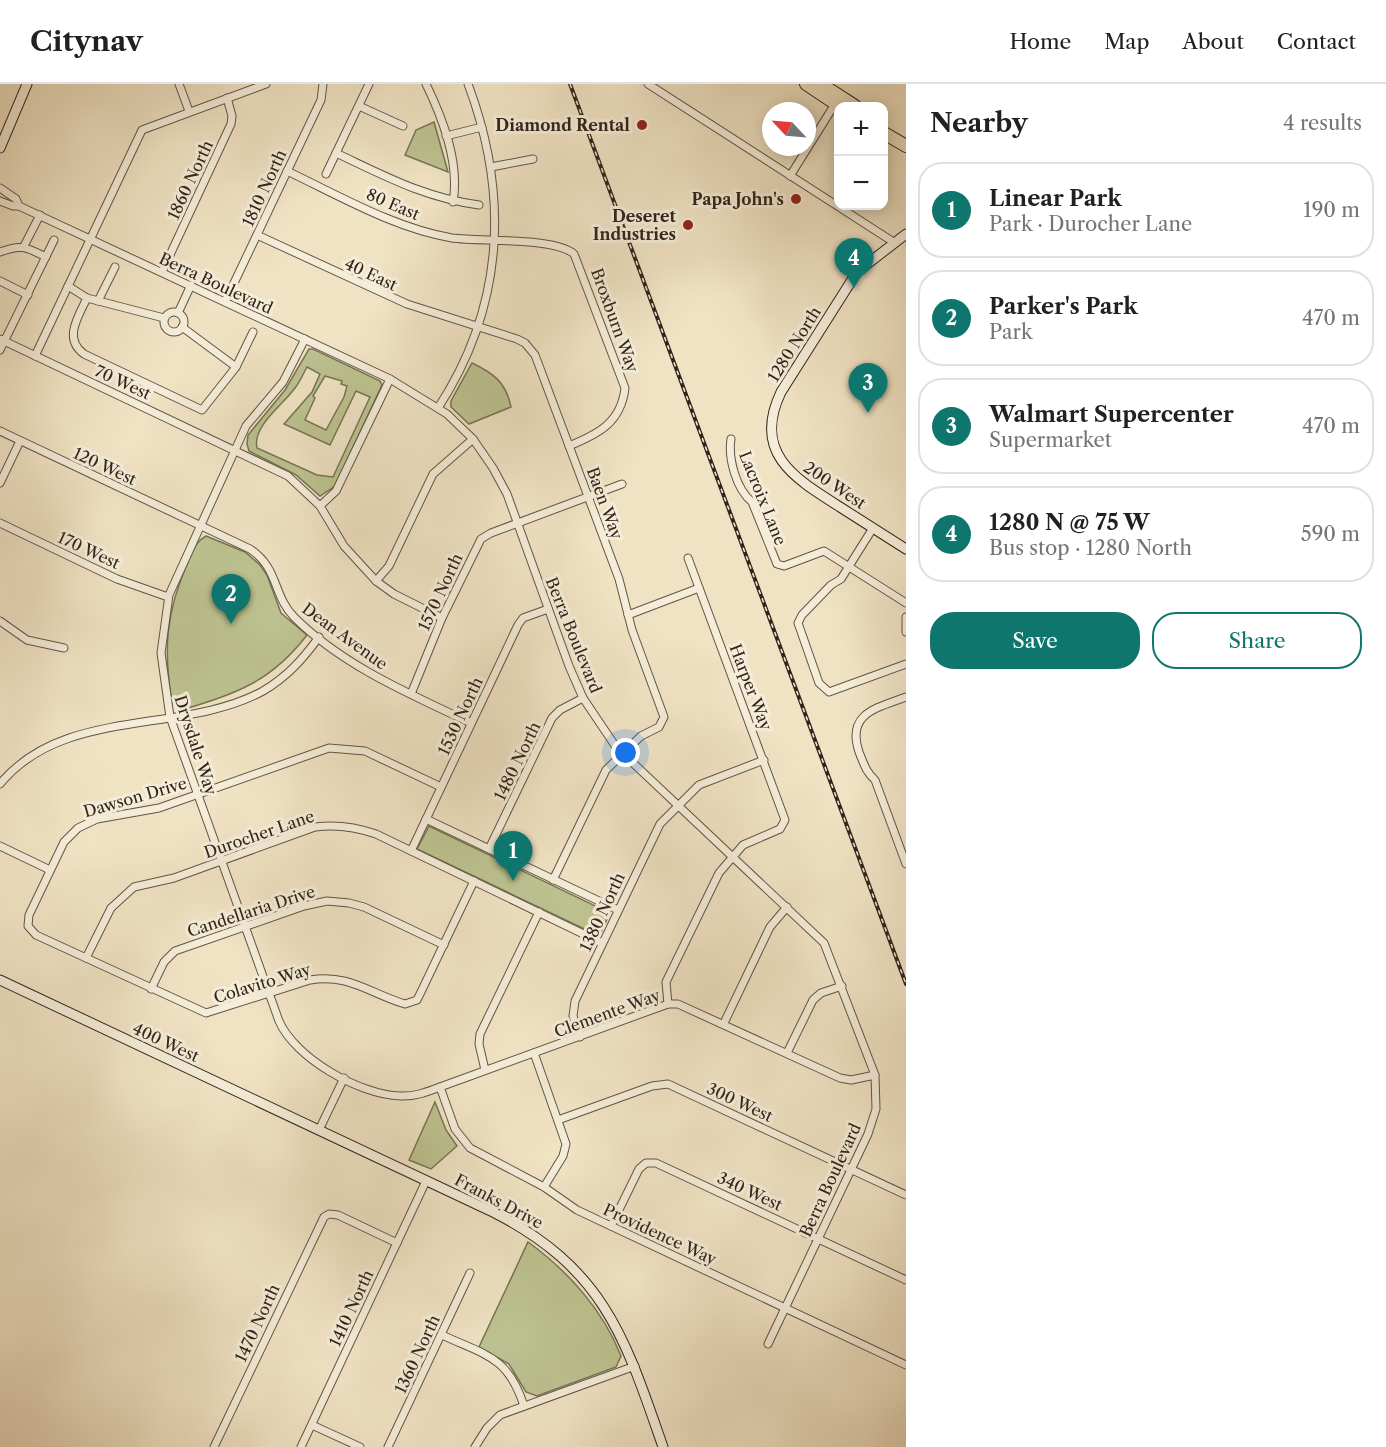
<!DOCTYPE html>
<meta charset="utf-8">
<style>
:root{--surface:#fff;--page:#f6f6f6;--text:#202124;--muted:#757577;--line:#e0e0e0;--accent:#0f766e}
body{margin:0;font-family:"Libre Caslon Text",serif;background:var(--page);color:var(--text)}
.controls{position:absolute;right:18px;top:18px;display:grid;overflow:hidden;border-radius:12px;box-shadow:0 3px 15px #0003}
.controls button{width:54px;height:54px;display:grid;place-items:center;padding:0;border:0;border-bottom:2px solid var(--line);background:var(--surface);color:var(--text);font:30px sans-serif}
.compass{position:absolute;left:762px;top:18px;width:54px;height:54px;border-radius:50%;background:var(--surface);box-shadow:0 3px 15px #0003;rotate:296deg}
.you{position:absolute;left:626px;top:669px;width:21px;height:21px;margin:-15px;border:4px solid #fff;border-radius:50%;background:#1a73e8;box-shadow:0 0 0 9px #1a73e833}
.badge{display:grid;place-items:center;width:39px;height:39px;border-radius:50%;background:var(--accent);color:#fff;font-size:20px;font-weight:700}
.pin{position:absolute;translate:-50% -50px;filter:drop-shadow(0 2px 3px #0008)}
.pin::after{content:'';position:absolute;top:32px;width:21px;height:18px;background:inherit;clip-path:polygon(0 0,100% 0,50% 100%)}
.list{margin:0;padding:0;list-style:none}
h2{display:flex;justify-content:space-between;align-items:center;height:78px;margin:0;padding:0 24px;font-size:26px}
h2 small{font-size:20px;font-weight:400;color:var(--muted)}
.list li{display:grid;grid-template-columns:39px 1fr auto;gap:18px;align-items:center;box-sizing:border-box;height:96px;margin:0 12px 12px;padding:0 12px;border:2px solid var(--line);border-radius:24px}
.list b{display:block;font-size:22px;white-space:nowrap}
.list p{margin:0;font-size:20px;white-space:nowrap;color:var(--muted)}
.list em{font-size:20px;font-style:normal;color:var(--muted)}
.actions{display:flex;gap:12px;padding:18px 24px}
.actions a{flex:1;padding:14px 0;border:2px solid var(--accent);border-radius:24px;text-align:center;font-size:21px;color:var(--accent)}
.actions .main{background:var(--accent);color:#fff}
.map{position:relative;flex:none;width:906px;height:1363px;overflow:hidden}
header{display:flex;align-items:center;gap:36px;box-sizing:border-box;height:84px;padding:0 30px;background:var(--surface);border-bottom:2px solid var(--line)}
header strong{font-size:28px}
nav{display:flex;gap:33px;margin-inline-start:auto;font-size:21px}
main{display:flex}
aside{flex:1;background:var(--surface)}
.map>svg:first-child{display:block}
</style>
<header>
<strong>Citynav</strong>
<nav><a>Home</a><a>Map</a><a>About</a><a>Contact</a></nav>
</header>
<main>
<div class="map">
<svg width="906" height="1363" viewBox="0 0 906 1363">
<rect width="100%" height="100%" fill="#f0e3c4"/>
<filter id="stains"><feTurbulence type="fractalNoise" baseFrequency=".00333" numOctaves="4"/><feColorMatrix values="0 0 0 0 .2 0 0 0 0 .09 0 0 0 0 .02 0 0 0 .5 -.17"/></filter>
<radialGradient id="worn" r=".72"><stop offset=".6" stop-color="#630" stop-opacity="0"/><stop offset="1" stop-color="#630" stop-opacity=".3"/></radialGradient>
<g fill="#bdc391" stroke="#777456" stroke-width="1.5" fill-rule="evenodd">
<path d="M434,38L448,88L405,71L416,46Z"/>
<path d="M309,265H313L380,297L382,301L335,402L320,412L296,391L249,367L247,360L248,351L285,306ZM307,283L320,290L312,308L284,340L330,361L356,307L370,313L333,393L317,391L257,364C252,342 283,321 295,304C300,298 303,290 307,283ZM325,292L342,297L341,300L347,302L344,313L326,346L305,336L315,314L313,312Z"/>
<path d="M472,279C493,289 506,298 511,323L469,340L451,323V317Z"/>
<path d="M206,452L245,468L260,481L267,491L281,529L307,551C271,598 237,609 182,626L172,618C163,565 166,528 188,478C193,467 195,458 206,452Z"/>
<path d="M429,742L610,829L599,852L417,765Z"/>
<path d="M435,1018L446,1046L457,1062L431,1085L409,1076Z"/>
<path d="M528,1158C568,1187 603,1226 621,1272L616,1283L537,1312L526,1308L509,1280L479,1263Z"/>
</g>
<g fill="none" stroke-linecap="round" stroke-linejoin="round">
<defs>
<g id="street">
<path d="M179,0L189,27"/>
<path d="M426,0C443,35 460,79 453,118"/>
<path d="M648,0L895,159"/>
<path d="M359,22L403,42"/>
<path d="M446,52L482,43"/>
<path d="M336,69C385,92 425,114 479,121"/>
<path d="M491,83L533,75"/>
<path d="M287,87C340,112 394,144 452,154C481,158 555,153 574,170L625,304C621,339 598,350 569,362"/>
<path d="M326,90L369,0"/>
<path d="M790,92L835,20"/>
<path d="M0,104L16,115L19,122"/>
<path d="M0,117L13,122H19L390,295L447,330L473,355L493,384L507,410L569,582L583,614L616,663L824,859L875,991L876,1025L868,1050L768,1260"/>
<path d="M257,151L407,220L517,255L525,259L535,271L619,495L632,546L664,633L659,643L641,652L606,686L553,796"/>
<path d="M24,162L40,131"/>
<path d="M0,168C22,160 26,163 46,173"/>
<path d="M162,188L231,40L232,32L227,14"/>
<path d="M0,197L28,211"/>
<path d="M68,202L87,214C78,233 63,255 84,270L202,326L236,283"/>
<path d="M87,214L164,234"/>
<path d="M98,217L115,183"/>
<path d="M225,218L321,16L323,0"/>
<circle cx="174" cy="238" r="10"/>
<path d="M178,229L191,201"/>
<path d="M182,243L236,283L253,248"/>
<path d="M0,255L288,392L320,422L344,462L376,497L394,510L442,534"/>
<path d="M305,255L283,298L246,342L169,511L161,569L170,633L279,937C295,974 360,1011 400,1012C414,1013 427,1008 440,1003L668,920H678L840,994L851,996L875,991"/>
<path d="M0,266L54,156"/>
<path d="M35,272L142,46L266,0"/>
<path d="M438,324C504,223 510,112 468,0"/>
<path d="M0,347L250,465C279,484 273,512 294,533C343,582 410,610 471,639"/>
<path d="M731,355C728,374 736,405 752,418L777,480L784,482L824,467L906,519"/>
<path d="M0,399L20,357"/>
<path d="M320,422L336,407L390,295"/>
<path d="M0,439L117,495L168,513"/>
<path d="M873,444L841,495L831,501L802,531L798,539L819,599L829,608L906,580"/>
<path d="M376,497L389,482L433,390L473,355"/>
<path d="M628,531L699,504"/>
<path d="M906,533V548"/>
<path d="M0,537L27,556L64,564"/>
<path d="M411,610L442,534L481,455L491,449L622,400"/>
<path d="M906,613C877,624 846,629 859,668C864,680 866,688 875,696L906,780"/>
<path d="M0,700C64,622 183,651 263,607C287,593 303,575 319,553"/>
<path d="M441,703L365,667L329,664L159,724L97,735L78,744L64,758L29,831L28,842L36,851L206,929L310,896C348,889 371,910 405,920L417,916L420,910L474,797"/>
<path d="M426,735L618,826"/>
<path d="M0,762L50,786"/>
<path d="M489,765L552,634L560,626L583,614"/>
<path d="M411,767L518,541L523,534L548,525"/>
<path d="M86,874L111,824L134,803L174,794L315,743C337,740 356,743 376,750L602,859"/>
<path d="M151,905L164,878L175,867L304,822L327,817L349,819L364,823L444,861"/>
<path d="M668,920L666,898L719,789L743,761L780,745L785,736L688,474"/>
<path d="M724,939L770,843L787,823"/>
<path d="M580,953L573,932L575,917L660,740L699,701L764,676"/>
<path d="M534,969L566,1060L563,1072L544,1103"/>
<path d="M787,969L813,916L821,909L842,902"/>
<path d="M485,986L479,960L480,950L539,828"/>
<path d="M440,1003L455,1045L470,1064L544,1103L577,1126L906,1281"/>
<path d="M558,1036L652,1002L668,1000L906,1111"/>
<path d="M319,1046L344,994"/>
<path d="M611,1142L639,1085L646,1079H656L906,1196"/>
<path d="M442,1251C485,1271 508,1272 524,1322"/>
<path d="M312,1341L360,1363"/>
<path d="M214,1363L324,1133L329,1130L338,1131L397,1159"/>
<path d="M301,1363L426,1097"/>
<path d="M388,1363L470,1189"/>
<path d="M475,1363L487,1344L500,1331L635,1282"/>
</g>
<g id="secondary">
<path d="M0,64L27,0"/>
<path d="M906,150L857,188L781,308C752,369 794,394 840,423C862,437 884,451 906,465"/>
<path d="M0,896L495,1129C605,1186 625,1254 663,1363"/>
</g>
<g id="highway">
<path d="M806,0L839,22"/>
<path d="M821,0L855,22"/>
<path d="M884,49L906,62"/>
</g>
</defs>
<use href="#street" stroke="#615445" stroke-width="9"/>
<use href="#secondary" stroke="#31241b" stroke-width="11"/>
<use href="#highway" stroke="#31241b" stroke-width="14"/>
<use href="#street" stroke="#f5edd9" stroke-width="7"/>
<use href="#secondary" stroke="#f5edd9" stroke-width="9"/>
<use href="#highway" stroke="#f0e3c4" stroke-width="12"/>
<defs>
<path id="rail" d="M570,0L906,900"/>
</defs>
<use href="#rail" stroke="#31241b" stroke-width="4"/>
<use href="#rail" stroke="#f5edd9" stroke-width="1.5" stroke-dasharray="4.5" stroke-linecap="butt"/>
</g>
<g fill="#8f2418" stroke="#f5edd9" stroke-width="2">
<circle cx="642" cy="41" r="6"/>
<circle cx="796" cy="115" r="6"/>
<circle cx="688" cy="141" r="6"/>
</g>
<g text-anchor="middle" stroke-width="6" stroke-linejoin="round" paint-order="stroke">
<g font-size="16" font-weight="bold" fill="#31241b" stroke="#f5edd9" text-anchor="end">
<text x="630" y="47">Diamond Rental</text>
<text x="784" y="121">Papa John's</text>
<text x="676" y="138">Deseret<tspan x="676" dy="18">Industries</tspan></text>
</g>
<g font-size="16" fill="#31241b" stroke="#f5edd9">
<text transform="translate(190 96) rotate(-65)" y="6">1860 North</text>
<text transform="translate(264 104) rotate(-65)" y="6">1810 North</text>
<text transform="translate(393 120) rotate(23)" y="6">80 East</text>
<text transform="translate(371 190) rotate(25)" y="6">40 East</text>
<text transform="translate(216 199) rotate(25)" y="6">Berra Boulevard</text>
<text transform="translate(615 236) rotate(70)" y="6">Broxburn Way</text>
<text transform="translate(794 260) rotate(-58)" y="6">1280 North</text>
<text transform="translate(123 298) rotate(25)" y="6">70 West</text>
<text transform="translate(105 382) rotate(25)" y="6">120 West</text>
<text transform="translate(835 401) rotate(34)" y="6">200 West</text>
<text transform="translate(763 414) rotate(68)" y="6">Lacroix Lane</text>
<text transform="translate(605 419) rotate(70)" y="6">Baen Way</text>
<text transform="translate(89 466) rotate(25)" y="6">170 West</text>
<text transform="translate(440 508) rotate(-65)" y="6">1570 North</text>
<text transform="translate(574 551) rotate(68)" y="6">Berra Boulevard</text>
<text transform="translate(345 552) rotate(36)" y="6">Dean Avenue</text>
<text transform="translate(751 603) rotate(69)" y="6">Harper Way</text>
<text transform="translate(460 632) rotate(-65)" y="6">1530 North</text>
<text transform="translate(196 661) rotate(72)" y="6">Drysdale Way</text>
<text transform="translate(517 677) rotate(-64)" y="6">1480 North</text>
<text transform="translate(135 713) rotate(-16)" y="6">Dawson Drive</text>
<text transform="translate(259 750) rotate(-19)" y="6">Durocher Lane</text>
<text transform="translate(251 827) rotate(-18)" y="6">Candellaria Drive</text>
<text transform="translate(602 828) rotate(-65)" y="6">1380 North</text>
<text transform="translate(262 899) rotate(-17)" y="6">Colavito Way</text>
<text transform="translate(607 929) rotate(-20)" y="6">Clemente Way</text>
<text transform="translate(166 958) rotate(25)" y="6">400 West</text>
<text transform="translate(740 1018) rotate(25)" y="6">300 West</text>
<text transform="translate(830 1096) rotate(-65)" y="6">Berra Boulevard</text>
<text transform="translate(750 1107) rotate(25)" y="6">340 West</text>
<text transform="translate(499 1117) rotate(28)" y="6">Franks Drive</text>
<text transform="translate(660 1150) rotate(25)" y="6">Providence Way</text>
<text transform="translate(351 1224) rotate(-65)" y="6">1410 North</text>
<text transform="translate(257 1239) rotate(-65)" y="6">1470 North</text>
<text transform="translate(417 1270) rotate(-65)" y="6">1360 North</text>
</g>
</g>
<rect width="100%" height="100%" filter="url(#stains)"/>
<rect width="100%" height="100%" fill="url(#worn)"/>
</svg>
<div class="controls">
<button>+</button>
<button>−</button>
</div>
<svg class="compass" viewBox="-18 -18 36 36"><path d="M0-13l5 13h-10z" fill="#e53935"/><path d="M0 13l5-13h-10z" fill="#757577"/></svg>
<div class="you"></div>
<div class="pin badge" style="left:513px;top:797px">1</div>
<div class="pin badge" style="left:231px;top:540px">2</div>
<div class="pin badge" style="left:868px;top:329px">3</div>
<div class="pin badge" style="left:854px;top:204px">4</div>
</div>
<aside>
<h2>Nearby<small>4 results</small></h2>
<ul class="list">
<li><span class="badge">1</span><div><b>Linear Park</b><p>Park · Durocher Lane</p></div><em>190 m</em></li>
<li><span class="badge">2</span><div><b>Parker's Park</b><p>Park</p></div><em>470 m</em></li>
<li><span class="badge">3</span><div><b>Walmart Supercenter</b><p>Supermarket</p></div><em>470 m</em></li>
<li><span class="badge">4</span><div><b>1280 N @ 75 W</b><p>Bus stop · 1280 North</p></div><em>590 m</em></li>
</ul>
<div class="actions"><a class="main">Save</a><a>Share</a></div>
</aside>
</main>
